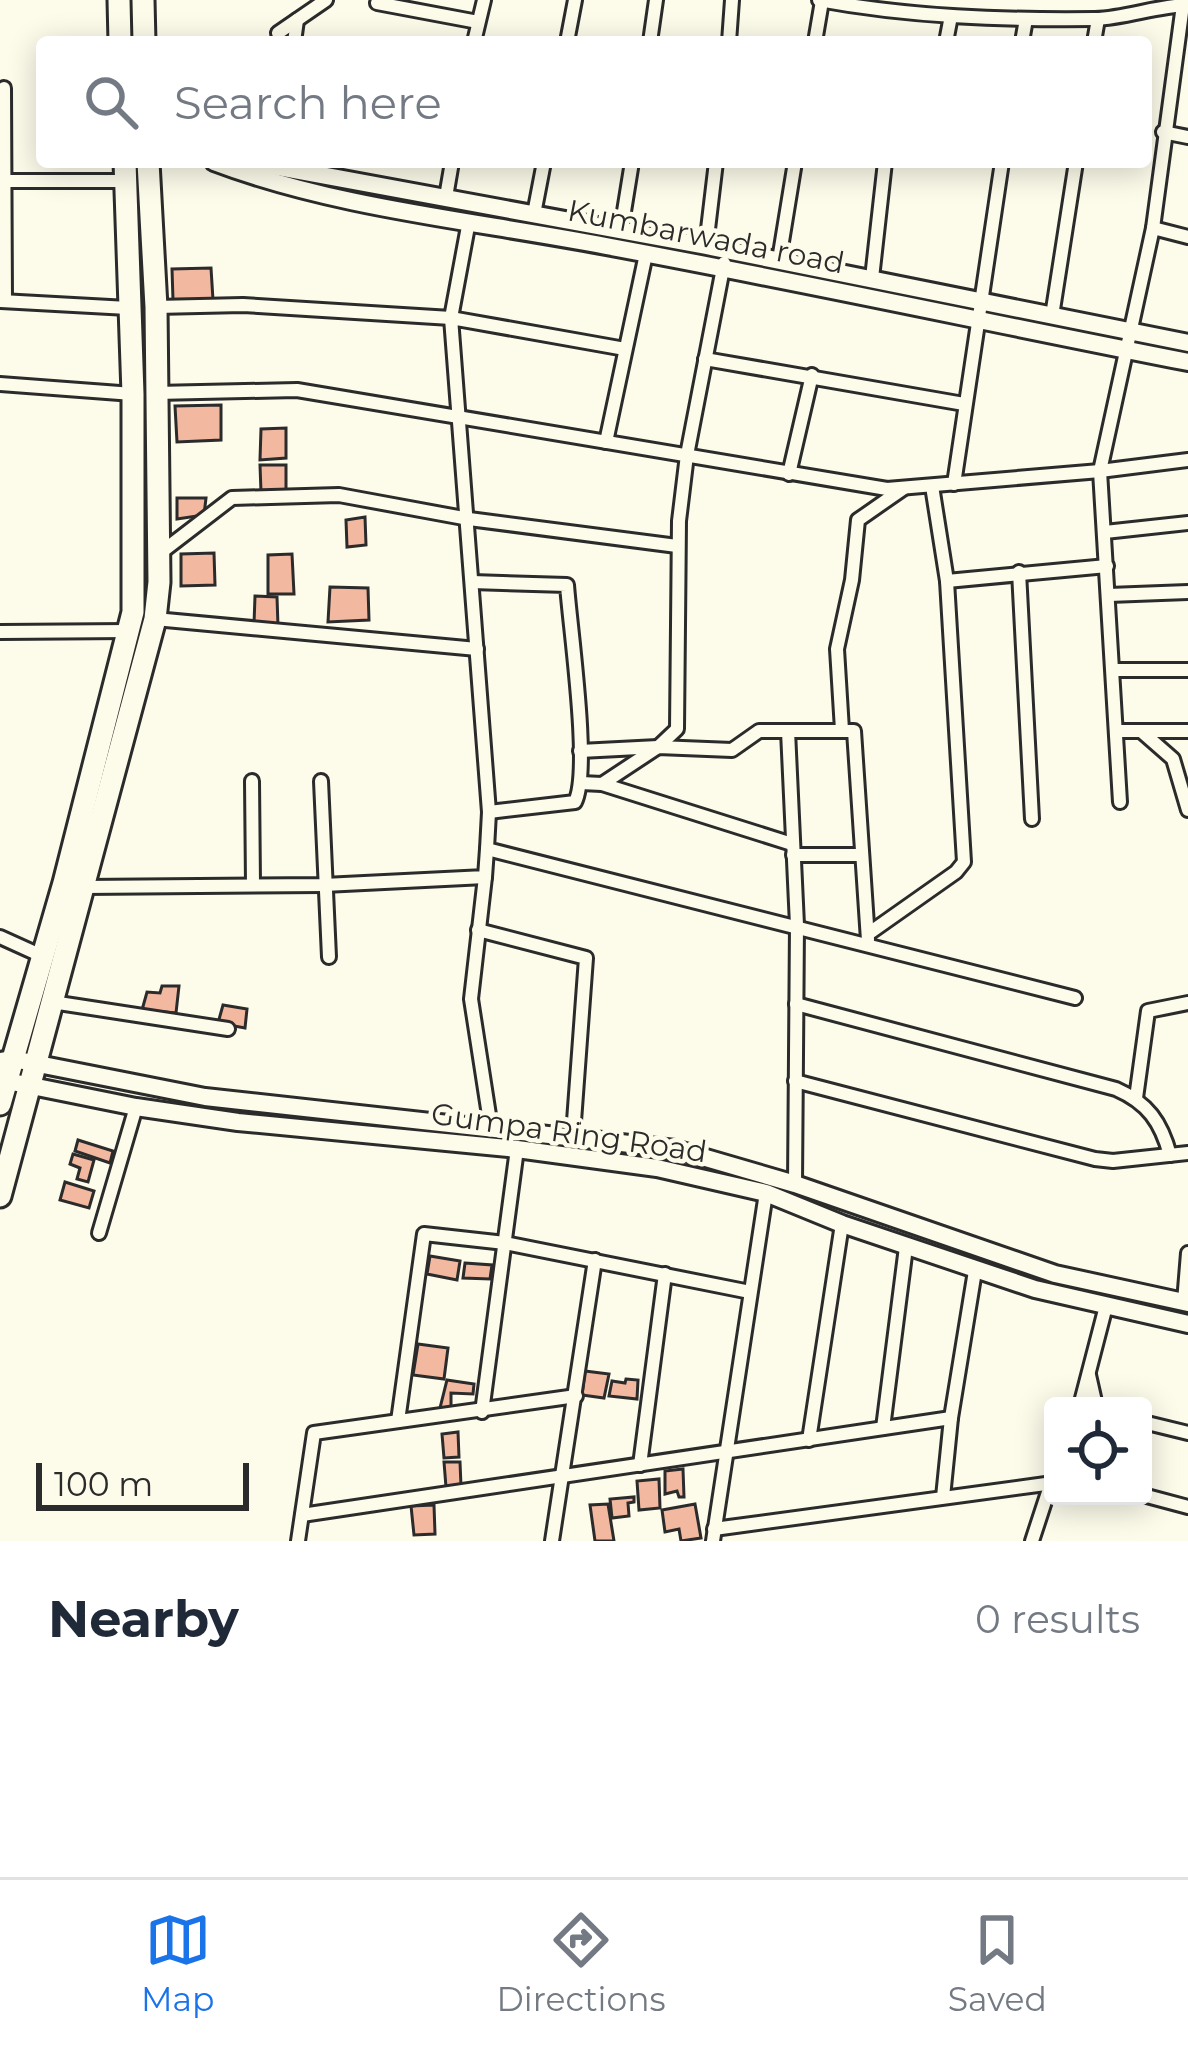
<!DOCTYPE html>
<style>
:root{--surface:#fff;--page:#f2f2f3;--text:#1f2937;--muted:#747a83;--line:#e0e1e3;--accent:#1a73e8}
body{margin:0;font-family:Montserrat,sans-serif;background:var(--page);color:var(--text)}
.controls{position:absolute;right:36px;bottom:36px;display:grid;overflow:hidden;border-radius:12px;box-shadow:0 6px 30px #0003}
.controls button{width:108px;height:108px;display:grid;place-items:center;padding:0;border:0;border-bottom:3px solid var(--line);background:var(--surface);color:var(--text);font:60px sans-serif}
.scale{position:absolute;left:36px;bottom:30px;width:213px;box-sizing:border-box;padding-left:12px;border:6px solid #2b2b2b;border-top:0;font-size:33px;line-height:42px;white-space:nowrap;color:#2b2b2b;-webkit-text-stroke:9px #fdfbea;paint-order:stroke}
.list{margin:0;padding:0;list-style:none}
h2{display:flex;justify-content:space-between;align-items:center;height:156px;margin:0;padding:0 48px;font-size:51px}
h2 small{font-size:39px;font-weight:400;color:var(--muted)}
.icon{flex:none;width:66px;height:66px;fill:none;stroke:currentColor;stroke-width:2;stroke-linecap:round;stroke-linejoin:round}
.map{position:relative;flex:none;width:1188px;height:1541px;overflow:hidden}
.search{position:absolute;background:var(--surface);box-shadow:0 6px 30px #0003;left:36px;right:36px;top:36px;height:132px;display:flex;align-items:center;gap:30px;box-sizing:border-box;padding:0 42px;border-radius:12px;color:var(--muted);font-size:45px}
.sheet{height:336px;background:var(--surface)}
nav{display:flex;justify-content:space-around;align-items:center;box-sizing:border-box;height:168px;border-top:3px solid var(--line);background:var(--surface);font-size:33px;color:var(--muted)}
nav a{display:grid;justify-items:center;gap:6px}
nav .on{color:var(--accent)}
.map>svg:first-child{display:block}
</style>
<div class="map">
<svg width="1188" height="1541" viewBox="0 0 1188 1541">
<rect width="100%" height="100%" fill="#fdfbea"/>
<g fill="#f2b8a0" stroke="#2b2b2b" stroke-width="3">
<path d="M211,268L213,300H173L172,269Z"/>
<path d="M221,405V440L177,442L175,406Z"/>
<path d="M286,428V458L260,460L261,429Z"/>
<path d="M260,465H286V491L261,492Z"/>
<path d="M177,498H206L204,515L177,519Z"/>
<path d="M365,517L366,545L347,547L346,520Z"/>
<path d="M214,553L215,585L181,586V554Z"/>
<path d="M292,554L294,594H268V555Z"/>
<path d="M330,587L368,588L369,620L328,622Z"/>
<path d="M255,596L277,597L278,626L254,624Z"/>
<path d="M162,986H179L176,1013L142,1010L147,992L160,993Z"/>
<path d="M223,1005L247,1009L245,1028L218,1023Z"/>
<path d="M78,1140L113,1151L110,1163L75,1151Z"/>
<path d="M73,1154L94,1160L88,1182L77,1179L80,1168L70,1164Z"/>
<path d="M65,1182L94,1191L89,1208L60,1200Z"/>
<path d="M430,1256L460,1261L457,1280L427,1274Z"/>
<path d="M465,1263L492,1265L490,1279L463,1278Z"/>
<path d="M418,1344L448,1348L444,1379L413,1375Z"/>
<path d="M585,1371L609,1374L604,1398L582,1395Z"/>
<path d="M626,1379L638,1380L637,1399L609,1396L612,1381L625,1383Z"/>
<path d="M447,1380L474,1384L473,1394L451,1393V1408H440Z"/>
<path d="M458,1432L459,1457L444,1458L442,1434Z"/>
<path d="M444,1462H460L461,1486L446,1487Z"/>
<path d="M683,1469L684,1497H679L677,1491L665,1494V1471Z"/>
<path d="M659,1479L660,1508L639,1510L637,1481Z"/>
<path d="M634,1497V1502L628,1503L629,1516L612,1518L610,1499Z"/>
<path d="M608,1504L614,1541H595L590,1505Z"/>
<path d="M695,1504L701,1538L681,1541L679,1529L665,1532L662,1510Z"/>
<path d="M434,1505L435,1534L414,1535L411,1506Z"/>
</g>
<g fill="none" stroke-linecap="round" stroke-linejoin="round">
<defs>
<g id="minor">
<path d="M819,0C911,17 1002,20 1095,19C1126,18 1156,6 1187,5"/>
<path d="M377,3L478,22"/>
<path d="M278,33L326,0"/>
<path d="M294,42L297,20"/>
<path d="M474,42L484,0"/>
<path d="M567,42L575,0"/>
<path d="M650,42L656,0"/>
<path d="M729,42L732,0"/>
<path d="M815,42L822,1"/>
<path d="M946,42L951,16"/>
<path d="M1022,42L1026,19"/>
<path d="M1094,42L1098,19"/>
<path d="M4,88L5,301"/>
<path d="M1163,132L1188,137"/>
<path d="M1,181H125"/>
<path d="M446,197L452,162"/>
<path d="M534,214L544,162"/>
<path d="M1153,228L1188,237"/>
<path d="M621,230L632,162"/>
<path d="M706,246L716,162"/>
<path d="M779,260L795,162"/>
<path d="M872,278L885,162"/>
<path d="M1,301L128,308"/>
<path d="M156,307L243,305L451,318L469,221"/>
<path d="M1052,316L1076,162"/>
<path d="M625,349L451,318L489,812L487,849L1075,998"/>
<path d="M705,359L964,404"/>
<path d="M0,384L133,394"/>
<path d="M156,393L297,390L887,489L1100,471L1188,460"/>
<path d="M606,442L646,254"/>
<path d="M789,474L812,375"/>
<path d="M954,484L1002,162"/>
<path d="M1105,532L1188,523"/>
<path d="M159,554L232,498L339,495L469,519L677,546"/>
<path d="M1019,572L1032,819"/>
<path d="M947,581L1107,566"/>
<path d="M472,582L567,585C570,628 591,770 575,802L489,812"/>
<path d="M1109,595L1188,592"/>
<path d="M155,619L477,649"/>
<path d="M0,632L129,631"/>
<path d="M1113,670H1188"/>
<path d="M842,730L837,649L852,580L858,520L904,488"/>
<path d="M788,731L797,925L795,1184"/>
<path d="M1118,731H1188"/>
<path d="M1141,731L1173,759L1188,810"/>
<path d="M580,751L658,747L732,750L759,731H854L868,940"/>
<path d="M252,781L253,884"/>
<path d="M321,781L329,957"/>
<path d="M581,783L602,784L792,844"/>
<path d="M602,784L658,747L677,729L679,521L687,455L724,263"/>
<path d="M1120,802L1100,471L1153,228L1183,5"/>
<path d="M793,855H861"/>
<path d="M485,877L471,999L491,1128"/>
<path d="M84,887L324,885L485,877L487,849"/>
<path d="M478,930L586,958L573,1135"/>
<path d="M868,934L956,872L964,862L947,581L932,486"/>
<path d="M0,937L42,956"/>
<path d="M52,1002L228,1029"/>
<path d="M796,1004L1116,1089C1148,1103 1161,1122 1170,1155"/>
<path d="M795,1081L1095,1159L1113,1161L1188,1153"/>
<path d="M1136,1098L1148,1011L1188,1003"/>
<path d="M99,1233L136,1107"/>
<path d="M1184,1302L1188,1253"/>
<path d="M1089,1375L1096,1406"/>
<path d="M1080,1406L1106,1306"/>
<path d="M482,1412L517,1149"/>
<path d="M398,1421L424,1234L505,1243L750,1292"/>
<path d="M1143,1422L1188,1433"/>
<path d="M883,1428L906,1247"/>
<path d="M809,1440L842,1224"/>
<path d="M640,1465L665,1274"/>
<path d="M1143,1495L1188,1507"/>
<path d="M943,1497L951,1418L975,1271"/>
<path d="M302,1515L951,1418"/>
<path d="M714,1529L1053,1483"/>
<path d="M298,1541L314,1433L576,1396"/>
<path d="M552,1541L595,1260"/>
<path d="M713,1541L766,1193"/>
<path d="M1032,1541L1051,1483"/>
</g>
<g id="tertiary">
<path d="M214,162C338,209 477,221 606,246C801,282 994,324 1188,362"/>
<path d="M250,162L706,246L1188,343"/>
<path d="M0,1061L13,1059L205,1097L675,1149L795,1184L1055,1274L1188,1303"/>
<path d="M0,1074L7,1081L136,1107L238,1122L517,1149L657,1168L766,1193L842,1224L1035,1289L1188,1324"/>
</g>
<g id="primary">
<path d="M119,0L120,42"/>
<path d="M143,0L144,42"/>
<path d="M0,1104L64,883L133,612V394L125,162"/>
<path d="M0,1196L155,619L159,582L156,307L148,162"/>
</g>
</defs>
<use href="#minor" stroke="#2b2b2b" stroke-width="18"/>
<use href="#tertiary" stroke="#2b2b2b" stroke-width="22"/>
<use href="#primary" stroke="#2b2b2b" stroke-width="27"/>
<use href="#minor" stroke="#fdfbea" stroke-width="12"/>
<use href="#tertiary" stroke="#fdfbea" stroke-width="16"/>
<use href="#primary" stroke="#fdfbea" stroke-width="21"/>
</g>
<g text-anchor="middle" stroke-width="9" stroke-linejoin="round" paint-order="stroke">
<g font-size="30" fill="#2b2b2b" stroke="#fdfbea">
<text transform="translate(706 237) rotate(11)" y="10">Kumbarwada road</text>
<text transform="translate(569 1133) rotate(8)" y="10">Gumpa Ring Road</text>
</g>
</g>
</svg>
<div class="controls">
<button><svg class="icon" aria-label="locate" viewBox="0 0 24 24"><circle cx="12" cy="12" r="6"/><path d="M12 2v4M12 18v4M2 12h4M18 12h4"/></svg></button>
</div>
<div class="scale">100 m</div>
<div class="search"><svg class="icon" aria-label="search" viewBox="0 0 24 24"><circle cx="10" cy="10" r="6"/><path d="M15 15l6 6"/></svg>Search here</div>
</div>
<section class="sheet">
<h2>Nearby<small>0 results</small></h2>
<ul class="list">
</ul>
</section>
<nav>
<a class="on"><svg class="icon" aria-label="map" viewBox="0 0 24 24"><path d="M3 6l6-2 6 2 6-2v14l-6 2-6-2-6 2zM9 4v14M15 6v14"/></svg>Map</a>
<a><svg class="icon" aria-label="directions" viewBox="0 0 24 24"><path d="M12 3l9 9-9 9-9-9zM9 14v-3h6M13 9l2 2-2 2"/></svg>Directions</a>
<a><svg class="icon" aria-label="saved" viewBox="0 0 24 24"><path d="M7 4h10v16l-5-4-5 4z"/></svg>Saved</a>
</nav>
